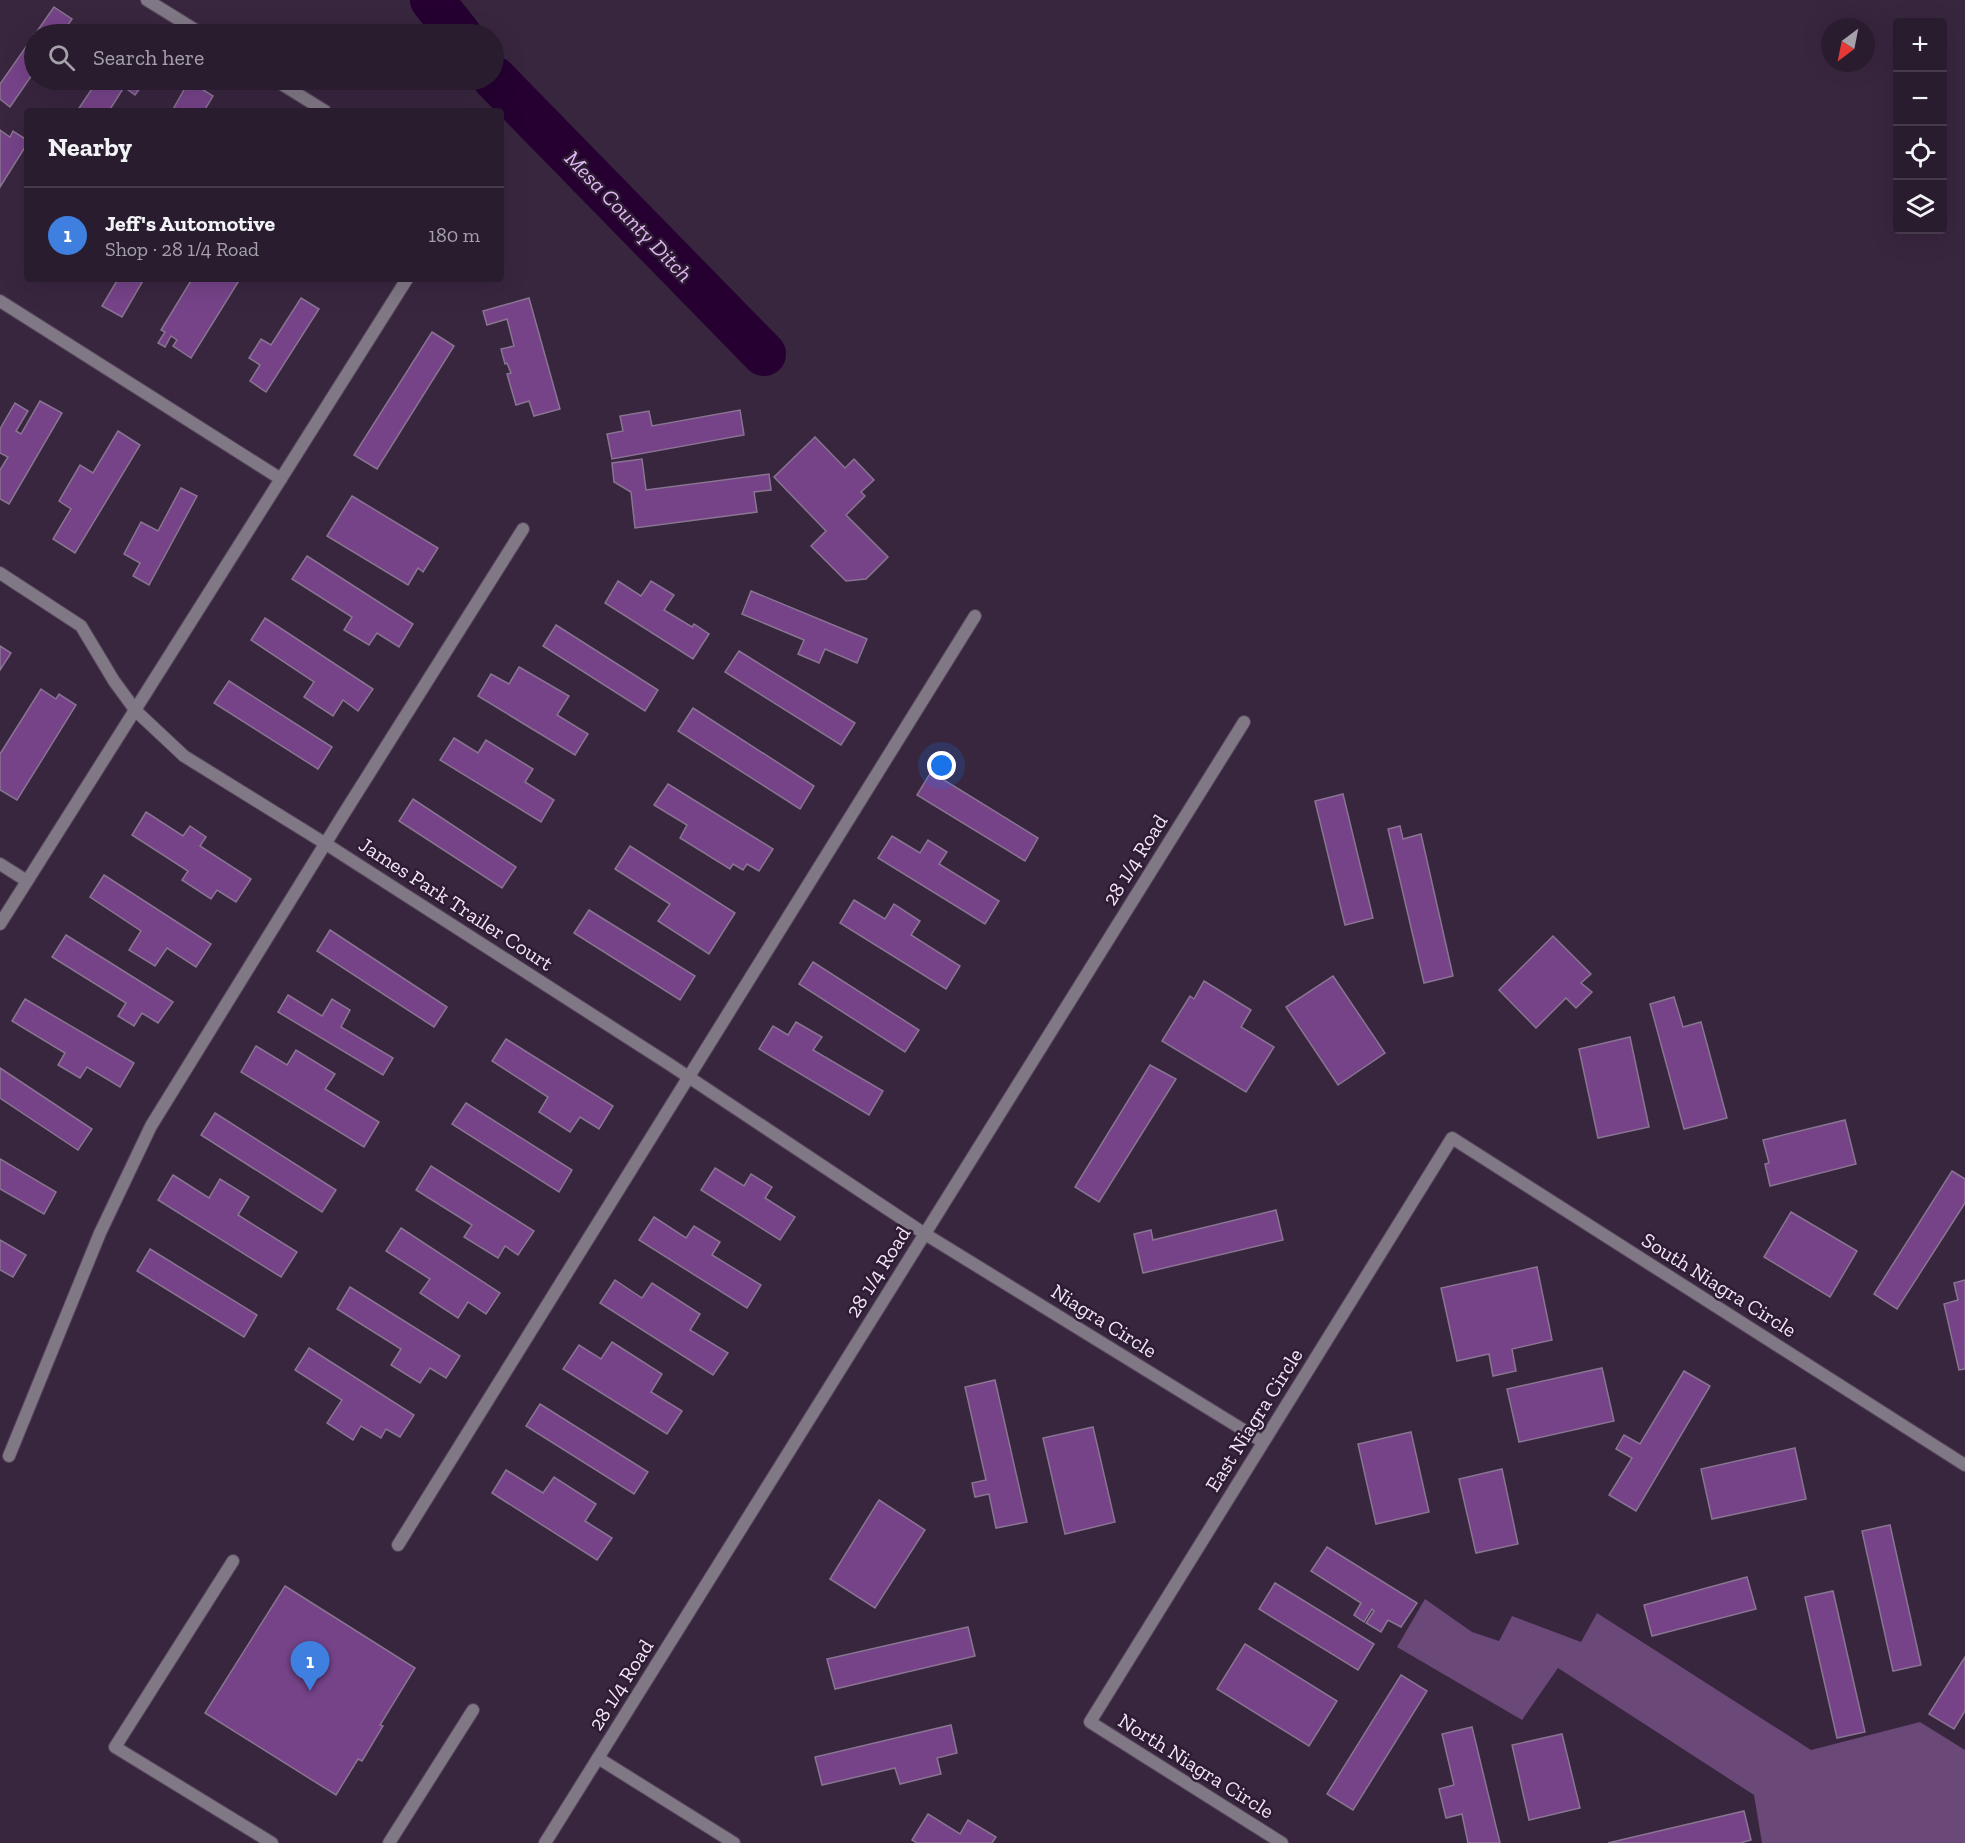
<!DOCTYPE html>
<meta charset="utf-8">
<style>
:root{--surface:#2a1c2f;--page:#322537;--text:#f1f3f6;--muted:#a5a1aa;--line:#463a4b;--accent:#bca0f2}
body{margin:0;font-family:"Zilla Slab",serif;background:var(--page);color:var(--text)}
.controls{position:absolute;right:18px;top:18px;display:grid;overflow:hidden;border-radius:6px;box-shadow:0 6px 24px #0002}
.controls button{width:54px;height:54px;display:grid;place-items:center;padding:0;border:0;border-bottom:2px solid var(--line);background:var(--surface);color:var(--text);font:30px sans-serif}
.compass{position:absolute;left:1821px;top:18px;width:54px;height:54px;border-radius:50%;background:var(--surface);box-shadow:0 6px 24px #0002;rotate:212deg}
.you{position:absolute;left:942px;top:766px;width:21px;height:21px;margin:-15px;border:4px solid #fff;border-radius:50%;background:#1a73e8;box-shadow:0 0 0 9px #1a73e833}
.badge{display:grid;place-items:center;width:39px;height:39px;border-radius:50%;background:var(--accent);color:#fff;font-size:20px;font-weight:700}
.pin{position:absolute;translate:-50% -50px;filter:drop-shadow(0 2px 3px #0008)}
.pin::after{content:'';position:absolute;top:32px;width:21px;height:18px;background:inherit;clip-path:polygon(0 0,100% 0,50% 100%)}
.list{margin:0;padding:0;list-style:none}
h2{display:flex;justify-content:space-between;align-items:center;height:78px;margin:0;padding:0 24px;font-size:26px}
h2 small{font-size:20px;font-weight:400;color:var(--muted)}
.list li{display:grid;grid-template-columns:39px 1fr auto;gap:18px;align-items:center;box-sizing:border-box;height:96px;padding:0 24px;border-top:2px solid var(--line)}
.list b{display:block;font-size:22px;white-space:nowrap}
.list p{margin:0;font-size:20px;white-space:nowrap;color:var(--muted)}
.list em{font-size:20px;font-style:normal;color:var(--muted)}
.icon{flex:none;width:33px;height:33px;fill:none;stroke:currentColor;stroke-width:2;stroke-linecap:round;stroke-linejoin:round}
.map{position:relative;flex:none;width:1965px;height:1843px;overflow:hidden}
.search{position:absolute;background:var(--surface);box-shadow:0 6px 24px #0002;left:24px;top:24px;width:480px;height:66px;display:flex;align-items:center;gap:15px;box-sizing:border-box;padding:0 21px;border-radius:33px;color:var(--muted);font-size:22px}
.panel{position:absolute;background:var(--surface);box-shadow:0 6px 24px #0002;left:24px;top:108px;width:480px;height:174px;border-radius:6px}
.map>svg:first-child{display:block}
</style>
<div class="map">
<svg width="1965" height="1843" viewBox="0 0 1965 1843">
<rect width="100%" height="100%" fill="#38263f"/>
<path fill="#6a4877" d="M1425,1599L1472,1632L1499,1641L1512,1616L1581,1642L1597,1613L1811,1750L1920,1722L1965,1750V1843H1762L1754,1795L1558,1668L1522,1720L1397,1647Z"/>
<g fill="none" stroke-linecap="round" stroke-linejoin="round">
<g stroke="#250031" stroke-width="44">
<path d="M432,0L459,34"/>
<path d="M494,78L764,354"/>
</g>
</g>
<g fill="#764389" stroke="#897491" stroke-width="1.5">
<path d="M54,7L72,19L63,32L66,34H34V72L10,107L0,99V84Z"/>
<path d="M98,80H146L135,95L124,87L109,111H77Z"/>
<path d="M189,81L213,96L204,111H172Z"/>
<path d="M0,130L10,137L13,131L27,140V144L0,187Z"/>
<path d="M118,279H144L122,317L102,306Z"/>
<path d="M192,279H209L212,281L214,279H240L191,358L173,346L177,340L171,336L165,347L158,343L165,332L161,330Z"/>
<path d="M301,298L319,309L266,392L250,381L260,365L249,358L261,339L271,345Z"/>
<path d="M529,298L560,409L534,416L529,401L516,405L507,374L511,373L507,363L505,364L501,349L514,346L507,319L487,325L483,311Z"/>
<path d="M432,332L454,346L377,469L354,455Z"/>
<path d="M40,401L62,413L9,504L0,499V470L8,457L0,453V429L15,403L28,411L16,431L21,434Z"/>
<path d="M740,410L744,435L612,459L607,434L623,431L620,416L649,411L652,426Z"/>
<path d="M118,431L140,445L75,553L53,539L71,509L59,501L80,465L93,473Z"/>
<path d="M815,437L845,468L854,459L874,480L861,492L865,496L846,515L888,557L866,579L846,581L811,546L826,531L774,477Z"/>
<path d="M642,459L646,490L769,474L771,490L754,492L757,512L635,528L631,492L614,482L612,463Z"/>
<path d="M181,488L197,496L149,585L133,576L140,563L124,554L141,522L158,531Z"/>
<path d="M352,496L438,548L423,572L418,568L408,585L327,536Z"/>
<path d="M307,556L413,624L399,647L377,633L369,645L344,630L352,617L292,579Z"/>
<path d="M618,581L641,596L651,581L674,595L664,610L692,627L694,624L709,634L693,659L605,603Z"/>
<path d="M751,591L867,639L857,663L825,649L819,663L798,654L804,640L742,614Z"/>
<path d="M265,618L373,689L358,711L343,700L333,716L304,697L314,682L251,640Z"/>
<path d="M556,625L658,690L645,711L543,646Z"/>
<path d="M0,646L11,653L0,670Z"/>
<path d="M739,651L855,723L841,745L725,672Z"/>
<path d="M519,667L569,696L557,715L588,734L575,755L478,696L491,674L509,684Z"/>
<path d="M229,681L332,747L318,769L214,703Z"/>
<path d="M41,689L56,699L59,694L76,705L17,800L0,790V754Z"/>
<path d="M693,708L814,786L800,809L678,731Z"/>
<path d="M454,738L478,753L486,740L533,769L525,782L554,800L541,822L440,760Z"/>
<path d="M931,772L1038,838L1025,861L917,795Z"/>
<path d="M668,784L773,849L759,871L747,864L743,870L733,864L730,869L680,838L687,825L654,805Z"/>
<path d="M1343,794L1373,918L1345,925L1315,801Z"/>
<path d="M413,799L516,867L502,888L399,821Z"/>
<path d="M146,812L183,836L190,826L206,837L200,846L251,879L236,902L217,890L211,899L182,880L188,871L132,835Z"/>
<path d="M1400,826L1403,839L1421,834L1453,976L1424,983L1388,829Z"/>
<path d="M892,836L920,853L928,840L947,852L939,864L999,901L985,924L878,858Z"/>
<path d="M630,846L735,913L709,954L658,921L670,904L615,869Z"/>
<path d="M104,875L211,944L196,967L167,948L155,966L129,950L141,931L90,897Z"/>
<path d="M854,900L885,919L894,904L920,921L911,935L960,966L946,989L840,923Z"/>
<path d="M589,910L695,976L680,1000L574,933Z"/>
<path d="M330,930L447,1007L434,1027L317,951Z"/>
<path d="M66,935L173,1002L158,1023L142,1013L134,1026L118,1016L126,1003L52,957Z"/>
<path d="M1553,936L1591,974L1581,983L1592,992L1576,1008L1566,998L1536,1028L1499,990Z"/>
<path d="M813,962L919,1030L905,1052L799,984Z"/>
<path d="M1333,976L1385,1053L1338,1085L1286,1007Z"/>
<path d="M1204,981L1251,1010L1241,1027L1274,1047L1246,1092L1162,1041L1190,996L1194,999Z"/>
<path d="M288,995L322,1016L332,999L350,1010L341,1027L393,1058L383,1075L278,1012Z"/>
<path d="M1674,997L1683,1027L1701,1022L1727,1118L1684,1129L1650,1004Z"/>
<path d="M25,999L134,1063L120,1087L87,1067L80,1078L58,1065L65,1053L12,1021Z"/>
<path d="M796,1022L822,1037L813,1050L883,1091L869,1115L759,1049L773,1026L788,1035Z"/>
<path d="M1630,1037L1649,1127L1598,1138L1579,1049Z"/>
<path d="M506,1039L613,1106L599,1129L580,1117L570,1132L539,1112L548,1097L492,1061Z"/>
<path d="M256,1046L287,1065L296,1050L335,1074L325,1089L379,1122L364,1147L241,1072Z"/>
<path d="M1150,1065L1176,1079L1099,1202L1075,1187Z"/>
<path d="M0,1068L92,1129L78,1150L0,1098Z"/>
<path d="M466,1103L572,1170L559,1192L452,1124Z"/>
<path d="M215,1113L336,1190L322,1212L201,1135Z"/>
<path d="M1845,1120L1856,1164L1770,1186L1765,1164L1769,1163L1763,1140Z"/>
<path d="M0,1159L56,1192L44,1214L0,1189Z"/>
<path d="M431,1166L534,1231L518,1255L505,1246L498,1258L464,1237L472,1225L416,1190Z"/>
<path d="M715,1168L744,1186L751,1174L772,1187L765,1198L795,1217L780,1240L701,1190Z"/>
<path d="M1952,1171L1965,1179V1203L1897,1309L1874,1294Z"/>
<path d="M173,1175L209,1198L220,1179L249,1197L238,1215L297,1252L281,1277L158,1200Z"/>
<path d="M1276,1210L1283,1240L1143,1273L1134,1234L1151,1230L1153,1240Z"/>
<path d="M1791,1212L1857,1251L1830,1297L1764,1257Z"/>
<path d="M654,1217L686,1238L694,1226L720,1242L712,1255L761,1285L747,1308L639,1240Z"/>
<path d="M401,1228L500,1293L486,1314L468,1302L458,1318L420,1293L430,1279L386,1251Z"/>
<path d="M0,1240L26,1255L13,1277L0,1270Z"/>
<path d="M150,1249L257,1315L244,1337L137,1271Z"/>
<path d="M1537,1267L1552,1340L1512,1349L1516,1371L1493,1376L1489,1354L1457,1361L1441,1288Z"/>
<path d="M615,1280L642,1298L652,1283L700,1314L690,1330L728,1353L713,1375L600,1303Z"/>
<path d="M1965,1280V1369L1959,1370L1944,1304L1958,1300L1954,1283Z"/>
<path d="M350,1287L460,1356L446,1378L430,1368L420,1383L391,1365L401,1349L337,1309Z"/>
<path d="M612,1342L662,1374L651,1392L682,1411L667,1434L563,1369L579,1345L601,1359Z"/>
<path d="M309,1348L414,1415L400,1437L386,1429L381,1438L361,1426L353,1440L327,1423L342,1400L295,1370Z"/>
<path d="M1602,1368L1614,1421L1519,1442L1507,1389Z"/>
<path d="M1684,1371L1710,1386L1636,1511L1609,1495L1632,1458L1616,1449L1624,1435L1640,1444Z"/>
<path d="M995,1380L1027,1522L996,1528L989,1494L975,1497L972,1483L986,1480L965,1387Z"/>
<path d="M540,1404L648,1472L634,1494L526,1426Z"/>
<path d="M1093,1427L1115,1522L1065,1534L1043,1438Z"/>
<path d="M1411,1432L1429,1512L1376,1524L1358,1444Z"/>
<path d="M1795,1448L1806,1499L1712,1519L1701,1469Z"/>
<path d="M1502,1469L1518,1544L1476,1553L1459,1479Z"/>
<path d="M506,1470L543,1493L554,1477L596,1504L585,1521L612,1538L597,1560L492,1493Z"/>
<path d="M879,1500L925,1530L875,1608L830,1579Z"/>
<path d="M1890,1525L1921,1665L1893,1671L1862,1531Z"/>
<path d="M1327,1547L1417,1603L1401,1627L1388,1620L1381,1632L1366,1623L1374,1611L1372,1609L1364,1622L1354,1615L1361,1603L1311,1571Z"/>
<path d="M1747,1577L1756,1609L1652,1636L1644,1605Z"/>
<path d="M1275,1583L1374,1644L1358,1670L1259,1609Z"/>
<path d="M285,1586L415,1668L380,1725L383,1726L362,1761L358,1759L336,1795L205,1713Z"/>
<path d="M1833,1591L1865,1732L1837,1738L1805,1597Z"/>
<path d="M968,1627L975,1656L835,1689L827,1659Z"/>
<path d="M1245,1644L1337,1701L1309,1746L1217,1689Z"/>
<path d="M1965,1657V1711L1954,1729L1929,1714Z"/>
<path d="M1401,1675L1427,1691L1353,1810L1327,1794Z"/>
<path d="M951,1725L957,1753L937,1758L941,1774L900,1784L895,1768L822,1785L815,1757Z"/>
<path d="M1472,1727L1500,1843H1468L1462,1814L1446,1818L1439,1789L1454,1785L1442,1734Z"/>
<path d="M1562,1734L1580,1808L1529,1820L1512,1745Z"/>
<path d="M1744,1811L1751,1840L1740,1843H1608Z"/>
<path d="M928,1814L960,1834L968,1820L996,1837L992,1843H917L912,1840Z"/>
</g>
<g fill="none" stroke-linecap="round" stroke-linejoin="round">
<defs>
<g id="service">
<path d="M9,1456L100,1233L151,1126L343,815L523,529"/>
<path d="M398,1545L975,616"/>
<path d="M233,1561L115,1747L272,1843"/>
<path d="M598,1758L734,1843"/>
<path d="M389,1843L473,1710"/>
</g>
<g id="minor">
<path d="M147,0L202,34"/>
<path d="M275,80L325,111"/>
<path d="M0,301L281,479"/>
<path d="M0,573L81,626L114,681L136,711L184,756L326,844L669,1064L925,1234L1263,1442"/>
<path d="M0,864L27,881"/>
<path d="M0,924L407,279"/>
<path d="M1282,1843L1090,1722L1452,1138L1965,1465"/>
</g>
<path id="tertiary" d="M545,1843L1244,722"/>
</defs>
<use href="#service" stroke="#56455c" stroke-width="14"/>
<use href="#minor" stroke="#56455c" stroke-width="14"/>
<use href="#tertiary" stroke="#56455c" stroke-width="14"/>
<use href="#service" stroke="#817885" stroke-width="12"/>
<use href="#minor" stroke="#817885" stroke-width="12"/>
<use href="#tertiary" stroke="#817885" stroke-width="12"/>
</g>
<g text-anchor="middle" stroke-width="5" stroke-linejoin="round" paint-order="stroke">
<g font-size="21" fill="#f1e6f6" stroke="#2d1c34">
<text transform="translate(1135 860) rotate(-58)" y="7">28 1/4 Road</text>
<text transform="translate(456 904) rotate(33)" y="7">James Park Trailer Court</text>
<text transform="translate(878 1272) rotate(-58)" y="7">28 1/4 Road</text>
<text transform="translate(1719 1285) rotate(32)" y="7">South Niagra Circle</text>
<text transform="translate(1104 1321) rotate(32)" y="7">Niagra Circle</text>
<text transform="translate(1254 1420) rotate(-58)" y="7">East Niagra Circle</text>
<text transform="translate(621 1685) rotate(-58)" y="7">28 1/4 Road</text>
<text transform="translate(1196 1766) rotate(32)" y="7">North Niagra Circle</text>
</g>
<g font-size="22" font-style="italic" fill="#e2b8f3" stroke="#2d1c34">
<text transform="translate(629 216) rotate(46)" y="8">Mesa County Ditch</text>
</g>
</g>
</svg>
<div class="controls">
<button>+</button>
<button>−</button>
<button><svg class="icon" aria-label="locate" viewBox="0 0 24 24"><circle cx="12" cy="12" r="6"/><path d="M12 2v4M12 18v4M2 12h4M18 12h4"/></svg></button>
<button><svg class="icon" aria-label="layers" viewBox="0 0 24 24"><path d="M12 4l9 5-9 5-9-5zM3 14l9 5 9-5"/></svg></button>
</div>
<svg class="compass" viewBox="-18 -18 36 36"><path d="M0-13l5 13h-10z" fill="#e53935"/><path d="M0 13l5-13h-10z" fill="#a5a1aa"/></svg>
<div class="you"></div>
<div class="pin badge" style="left:310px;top:1691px;background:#3f7fe0">1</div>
<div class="search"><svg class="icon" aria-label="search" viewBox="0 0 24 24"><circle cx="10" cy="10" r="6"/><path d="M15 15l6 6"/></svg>Search here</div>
<section class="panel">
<h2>Nearby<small></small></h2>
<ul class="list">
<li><span class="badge" style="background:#3f7fe0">1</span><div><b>Jeff's Automotive</b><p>Shop · 28 1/4 Road</p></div><em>180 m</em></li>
</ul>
</section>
</div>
